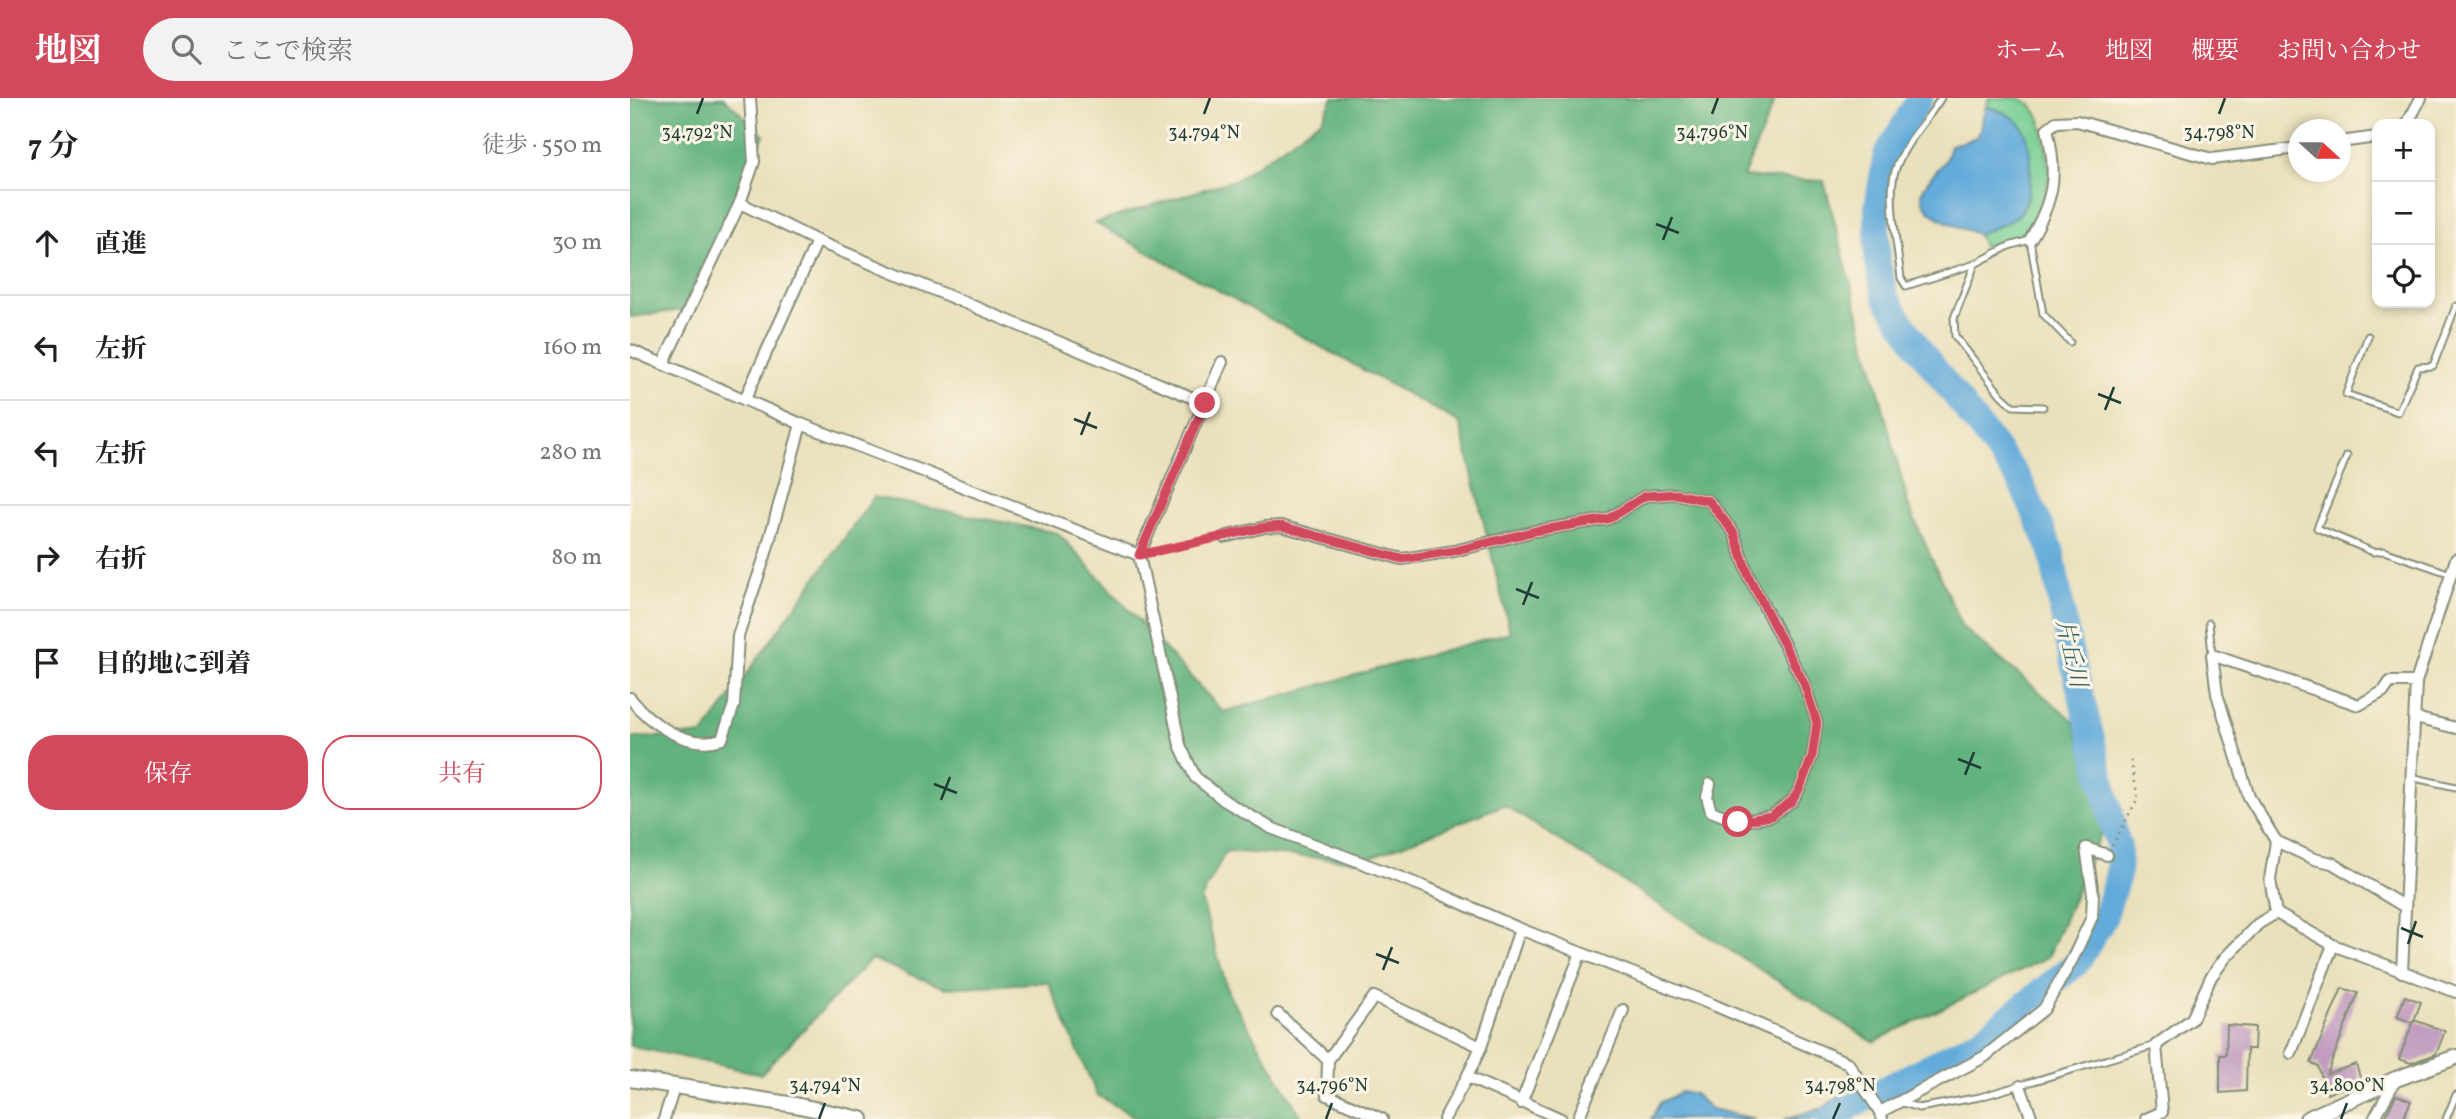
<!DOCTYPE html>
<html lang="ja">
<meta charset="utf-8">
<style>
:root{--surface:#fff;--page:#f2f2f2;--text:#202124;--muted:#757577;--line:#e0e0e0;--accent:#d1495b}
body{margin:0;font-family:Vollkorn,"Noto Serif JP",serif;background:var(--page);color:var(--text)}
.controls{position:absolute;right:21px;top:21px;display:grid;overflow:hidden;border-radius:14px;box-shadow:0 4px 10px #0003}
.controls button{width:63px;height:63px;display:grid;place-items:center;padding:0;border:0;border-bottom:2px solid var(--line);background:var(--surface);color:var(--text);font:35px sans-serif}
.compass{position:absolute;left:1658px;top:21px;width:63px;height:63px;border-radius:50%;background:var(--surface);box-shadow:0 4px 10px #0003;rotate:111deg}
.stop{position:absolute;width:21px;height:21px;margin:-16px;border:5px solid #d1495b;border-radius:50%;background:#fff}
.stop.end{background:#d1495b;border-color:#fff;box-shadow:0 2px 7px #0008}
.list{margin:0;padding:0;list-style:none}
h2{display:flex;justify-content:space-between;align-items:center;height:91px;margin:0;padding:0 28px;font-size:30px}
h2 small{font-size:23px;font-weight:400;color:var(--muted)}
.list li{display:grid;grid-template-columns:46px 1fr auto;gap:21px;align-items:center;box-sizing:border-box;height:105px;padding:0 28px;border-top:2px solid var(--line)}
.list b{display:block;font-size:26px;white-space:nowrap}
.list em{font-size:23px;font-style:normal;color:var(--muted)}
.actions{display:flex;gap:14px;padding:21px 28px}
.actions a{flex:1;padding:16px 0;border:2px solid var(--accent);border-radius:28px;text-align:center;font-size:24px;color:var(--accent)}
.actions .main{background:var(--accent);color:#fff}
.icon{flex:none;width:38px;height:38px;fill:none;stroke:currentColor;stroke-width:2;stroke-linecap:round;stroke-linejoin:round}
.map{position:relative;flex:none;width:1826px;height:1021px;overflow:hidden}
header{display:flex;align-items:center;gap:42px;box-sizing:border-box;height:98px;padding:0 35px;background:var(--accent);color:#fff}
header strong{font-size:33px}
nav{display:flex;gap:38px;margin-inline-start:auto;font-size:24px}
.search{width:490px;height:63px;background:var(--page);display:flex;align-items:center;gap:18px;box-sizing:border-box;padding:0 24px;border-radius:38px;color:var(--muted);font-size:26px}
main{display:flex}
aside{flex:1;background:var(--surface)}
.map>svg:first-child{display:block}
</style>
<header>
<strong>地図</strong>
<div class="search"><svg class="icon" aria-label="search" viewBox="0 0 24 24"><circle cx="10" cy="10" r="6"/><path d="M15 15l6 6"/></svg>ここで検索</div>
<nav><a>ホーム</a><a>地図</a><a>概要</a><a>お問い合わせ</a></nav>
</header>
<main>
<aside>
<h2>7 分<small>徒歩 · 550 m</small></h2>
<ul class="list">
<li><svg class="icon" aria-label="ahead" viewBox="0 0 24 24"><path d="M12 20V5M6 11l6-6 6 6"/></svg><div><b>直進</b></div><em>30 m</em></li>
<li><svg class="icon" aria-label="left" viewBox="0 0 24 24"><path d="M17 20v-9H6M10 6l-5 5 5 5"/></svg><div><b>左折</b></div><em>160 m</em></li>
<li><svg class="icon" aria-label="left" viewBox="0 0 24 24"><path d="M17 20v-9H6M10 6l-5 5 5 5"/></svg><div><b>左折</b></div><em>280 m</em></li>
<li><svg class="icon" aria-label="right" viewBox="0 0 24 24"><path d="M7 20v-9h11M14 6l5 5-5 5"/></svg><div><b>右折</b></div><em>80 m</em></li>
<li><svg class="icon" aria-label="arrive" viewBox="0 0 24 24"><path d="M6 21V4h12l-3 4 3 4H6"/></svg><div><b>目的地に到着</b></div></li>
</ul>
<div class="actions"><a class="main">保存</a><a>共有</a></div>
</aside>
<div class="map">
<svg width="1826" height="1021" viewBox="0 0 1826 1021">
<rect width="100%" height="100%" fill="#fcf5e5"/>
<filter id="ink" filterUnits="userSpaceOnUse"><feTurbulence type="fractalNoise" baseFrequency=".0143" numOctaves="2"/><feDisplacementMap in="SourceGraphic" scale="14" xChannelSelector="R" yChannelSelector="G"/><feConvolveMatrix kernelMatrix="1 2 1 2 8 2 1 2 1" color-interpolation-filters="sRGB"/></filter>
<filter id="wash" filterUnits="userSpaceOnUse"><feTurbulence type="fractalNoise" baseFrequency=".00686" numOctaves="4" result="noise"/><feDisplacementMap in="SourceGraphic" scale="28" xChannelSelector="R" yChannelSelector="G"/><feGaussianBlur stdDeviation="1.57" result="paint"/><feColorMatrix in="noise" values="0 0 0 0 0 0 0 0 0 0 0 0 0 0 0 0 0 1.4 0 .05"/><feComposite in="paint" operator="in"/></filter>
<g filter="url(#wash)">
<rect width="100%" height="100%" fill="#eae0bc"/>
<path fill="#78cf95" stroke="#4c8664" stroke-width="2" d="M1359,0H1389L1401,7L1411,22L1420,74L1408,124L1395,137L1353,149L1348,136L1386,119L1396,105L1400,87L1378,16L1356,8Z"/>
<g fill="#62b27e" stroke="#407859" stroke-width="2">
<path d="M0,0H94L134,37L52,212L0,219Z"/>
<path d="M703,0H1146L1113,79L1194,83L1279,409L1332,529L1444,623L1474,729L1418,859L1243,944L874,707L731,763L596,753L571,801L599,897L673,1021H509L467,997L418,884L315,890L241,861L131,976L0,948V640L73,637L244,399L428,435L593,614L880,534L830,325L465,125L607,81L692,21Z"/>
</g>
<g fill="#63abda" stroke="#417487" stroke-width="2">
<path d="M1356,8C1369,13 1385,17 1393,30C1404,48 1404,104 1387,118C1377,126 1360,131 1348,136C1328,129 1274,113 1298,83C1311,65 1315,70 1320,47L1337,43L1348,38Z"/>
<path d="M1051,994L1064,996L1081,1011L1125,1021H1021L1030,1005Z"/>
<path d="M1211,996L1224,1021H1155L1194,1010Z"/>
</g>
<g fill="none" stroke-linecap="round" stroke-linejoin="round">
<path stroke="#63abda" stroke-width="26" d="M1200,1021L1216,1011L1353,940L1447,865L1474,820L1488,777L1489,750L1438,545L1421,451L1389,381L1291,253L1256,200L1247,162V109L1256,57L1290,0"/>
</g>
<g id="blocks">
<g fill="#c19cbf">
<path d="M1712,890L1728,895L1697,976L1726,966L1731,983L1697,996L1688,968L1681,965Z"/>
<path d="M1775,898L1791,904L1783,925L1767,919Z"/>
<path d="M1784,922L1815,933L1806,956L1781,965L1769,961Z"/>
<path d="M1597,927L1625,929L1624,951H1617L1616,993L1590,995V957H1596Z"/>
<path d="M1766,997L1781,1003L1773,1021H1754Z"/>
</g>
</g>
</g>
<g filter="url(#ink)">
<use href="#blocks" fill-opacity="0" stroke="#848e78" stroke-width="2"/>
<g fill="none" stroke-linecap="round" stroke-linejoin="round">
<defs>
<g id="service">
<path d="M1311,0C1296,24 1274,45 1265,73C1257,98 1268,152 1271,180L1276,188L1345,166L1379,148L1400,142L1413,216L1440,244"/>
<path d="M1345,166L1324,220L1325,238L1371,297L1383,308L1413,309"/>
<path d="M1738,238L1716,296L1768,314L1788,269L1803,268L1826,208"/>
<path d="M1717,358L1687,430L1743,454L1754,453L1821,476"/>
<path d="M1579,525L1582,557"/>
<path d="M1780,679L1826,689"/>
<path d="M1270,1004L1289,1010L1350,999L1526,947"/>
<path d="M1816,1021L1826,997"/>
</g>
<g id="minor">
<path d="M1777,26L1791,0"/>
<path d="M1710,44L1747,39"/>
<path d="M110,105L187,143L575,305"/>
<path d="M1400,142C1424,102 1428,76 1417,31L1426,24L1447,23L1582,61L1668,50"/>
<path d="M0,252L171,326L509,457"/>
<path d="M592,264L509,457L550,647L565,679L595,703L641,730L795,789L890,831L1086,908L1218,965L1250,1014L1252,1021"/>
<path d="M33,266L110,105L124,64L120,0"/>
<path d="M115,301L187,143"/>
<path d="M594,439L635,429L651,428L772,461L824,453L905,433L978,421L1015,398L1046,396L1079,403L1104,435L1119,479L1174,585L1187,625L1182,659L1170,690L1162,703L1141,718L1109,724L1081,713L1077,699L1080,686"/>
<path d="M0,600C20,626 58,652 92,641L104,607L108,538L135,458L171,326"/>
<path d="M1785,620L1826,630"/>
<path d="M1646,743L1684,761L1702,765L1775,809"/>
<path d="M1646,815L1640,781L1646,743L1619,699L1587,596L1582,557L1729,607L1754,593L1760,584H1786"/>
<path d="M1646,815L1703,847L1826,894"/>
<path d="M1772,874L1786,584L1826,461"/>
<path d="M648,916L698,962"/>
<path d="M1661,955L1703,847"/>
<path d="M837,979L931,1021"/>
<path d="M1390,988L1402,1021"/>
<path d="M891,1005L951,855"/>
<path d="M1250,1014L1354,959L1414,911L1443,860L1462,819L1463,796L1456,750L1477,757"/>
<path d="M34,1021L44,990"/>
<path d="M752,1021L697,997L698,962L744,899L851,949"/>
<path d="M814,1021L837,979L851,949L890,831"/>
<path d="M948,1021L993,912"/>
<path d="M1516,1021L1532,1014L1526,947L1562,921L1581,879L1595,860L1628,826L1646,815"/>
<path d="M1744,1021L1766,981"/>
</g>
<g id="tertiary">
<path d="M0,981L165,1007L231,1021"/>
<path d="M1677,1021L1766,981L1826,959"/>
</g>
</defs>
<use href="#service" stroke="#848e78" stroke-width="9"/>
<use href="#minor" stroke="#848e78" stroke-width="14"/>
<use href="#tertiary" stroke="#848e78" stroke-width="18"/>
<g stroke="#848e78" stroke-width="2.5" stroke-dasharray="2 5" stroke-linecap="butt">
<path d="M522,454L584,441"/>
<path d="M1482,748L1508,700L1500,659"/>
</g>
<use href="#service" stroke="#fff" stroke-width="5"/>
<use href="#minor" stroke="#fff" stroke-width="10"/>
<use href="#tertiary" stroke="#fff" stroke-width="14"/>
</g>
</g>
<g fill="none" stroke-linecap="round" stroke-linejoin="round" filter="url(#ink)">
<path stroke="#d1495b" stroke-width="9" d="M575,305L509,457L635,429L651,428L772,461L824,453L905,433L978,421L1015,398L1046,396L1079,403L1104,435L1119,479L1174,585L1187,625L1182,659L1170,690L1162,703L1141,718L1108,724"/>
</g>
<path fill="none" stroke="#1f3d34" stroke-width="2.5" d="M67,16L73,0M574,16L580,0M1082,16L1088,0M1589,16L1595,0M1026,126L1049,135M1033,142L1042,119M1468,296L1491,305M1475,312L1484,289M444,321L467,330M451,337L460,314M886,491L909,500M893,507L902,484M1328,661L1351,670M1335,677L1344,654M304,686L327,695M311,702L320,679M1771,830L1793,839M1778,846L1786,823M746,856L769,865M753,872L762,849M189,1021L195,1005M696,1021L702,1005M1203,1021L1210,1005M1711,1021L1717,1005"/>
<g text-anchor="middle" stroke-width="6" stroke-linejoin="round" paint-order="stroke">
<g font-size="23" font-style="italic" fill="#335e66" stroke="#fcf5e5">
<text transform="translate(1442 555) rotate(77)" y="8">片丘川</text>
</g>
</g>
<g font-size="18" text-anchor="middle" fill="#1f3d34" stroke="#fcf5e5" stroke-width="6" stroke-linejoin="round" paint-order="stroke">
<text x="67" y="40">34.792°N</text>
<text x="574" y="40">34.794°N</text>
<text x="1082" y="40">34.796°N</text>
<text x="1589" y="40">34.798°N</text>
<text x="195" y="993">34.794°N</text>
<text x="702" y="993">34.796°N</text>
<text x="1210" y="993">34.798°N</text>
<text x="1717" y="993">34.800°N</text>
</g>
</svg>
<div class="controls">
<button>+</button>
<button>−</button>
<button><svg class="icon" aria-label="locate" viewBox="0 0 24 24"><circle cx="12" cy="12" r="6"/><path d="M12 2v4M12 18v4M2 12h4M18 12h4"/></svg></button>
</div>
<svg class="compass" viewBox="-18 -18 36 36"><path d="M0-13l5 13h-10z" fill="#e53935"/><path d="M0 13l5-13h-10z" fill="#757577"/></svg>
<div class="stop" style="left:1108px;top:724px"></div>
<div class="stop end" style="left:575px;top:305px"></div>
</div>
</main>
